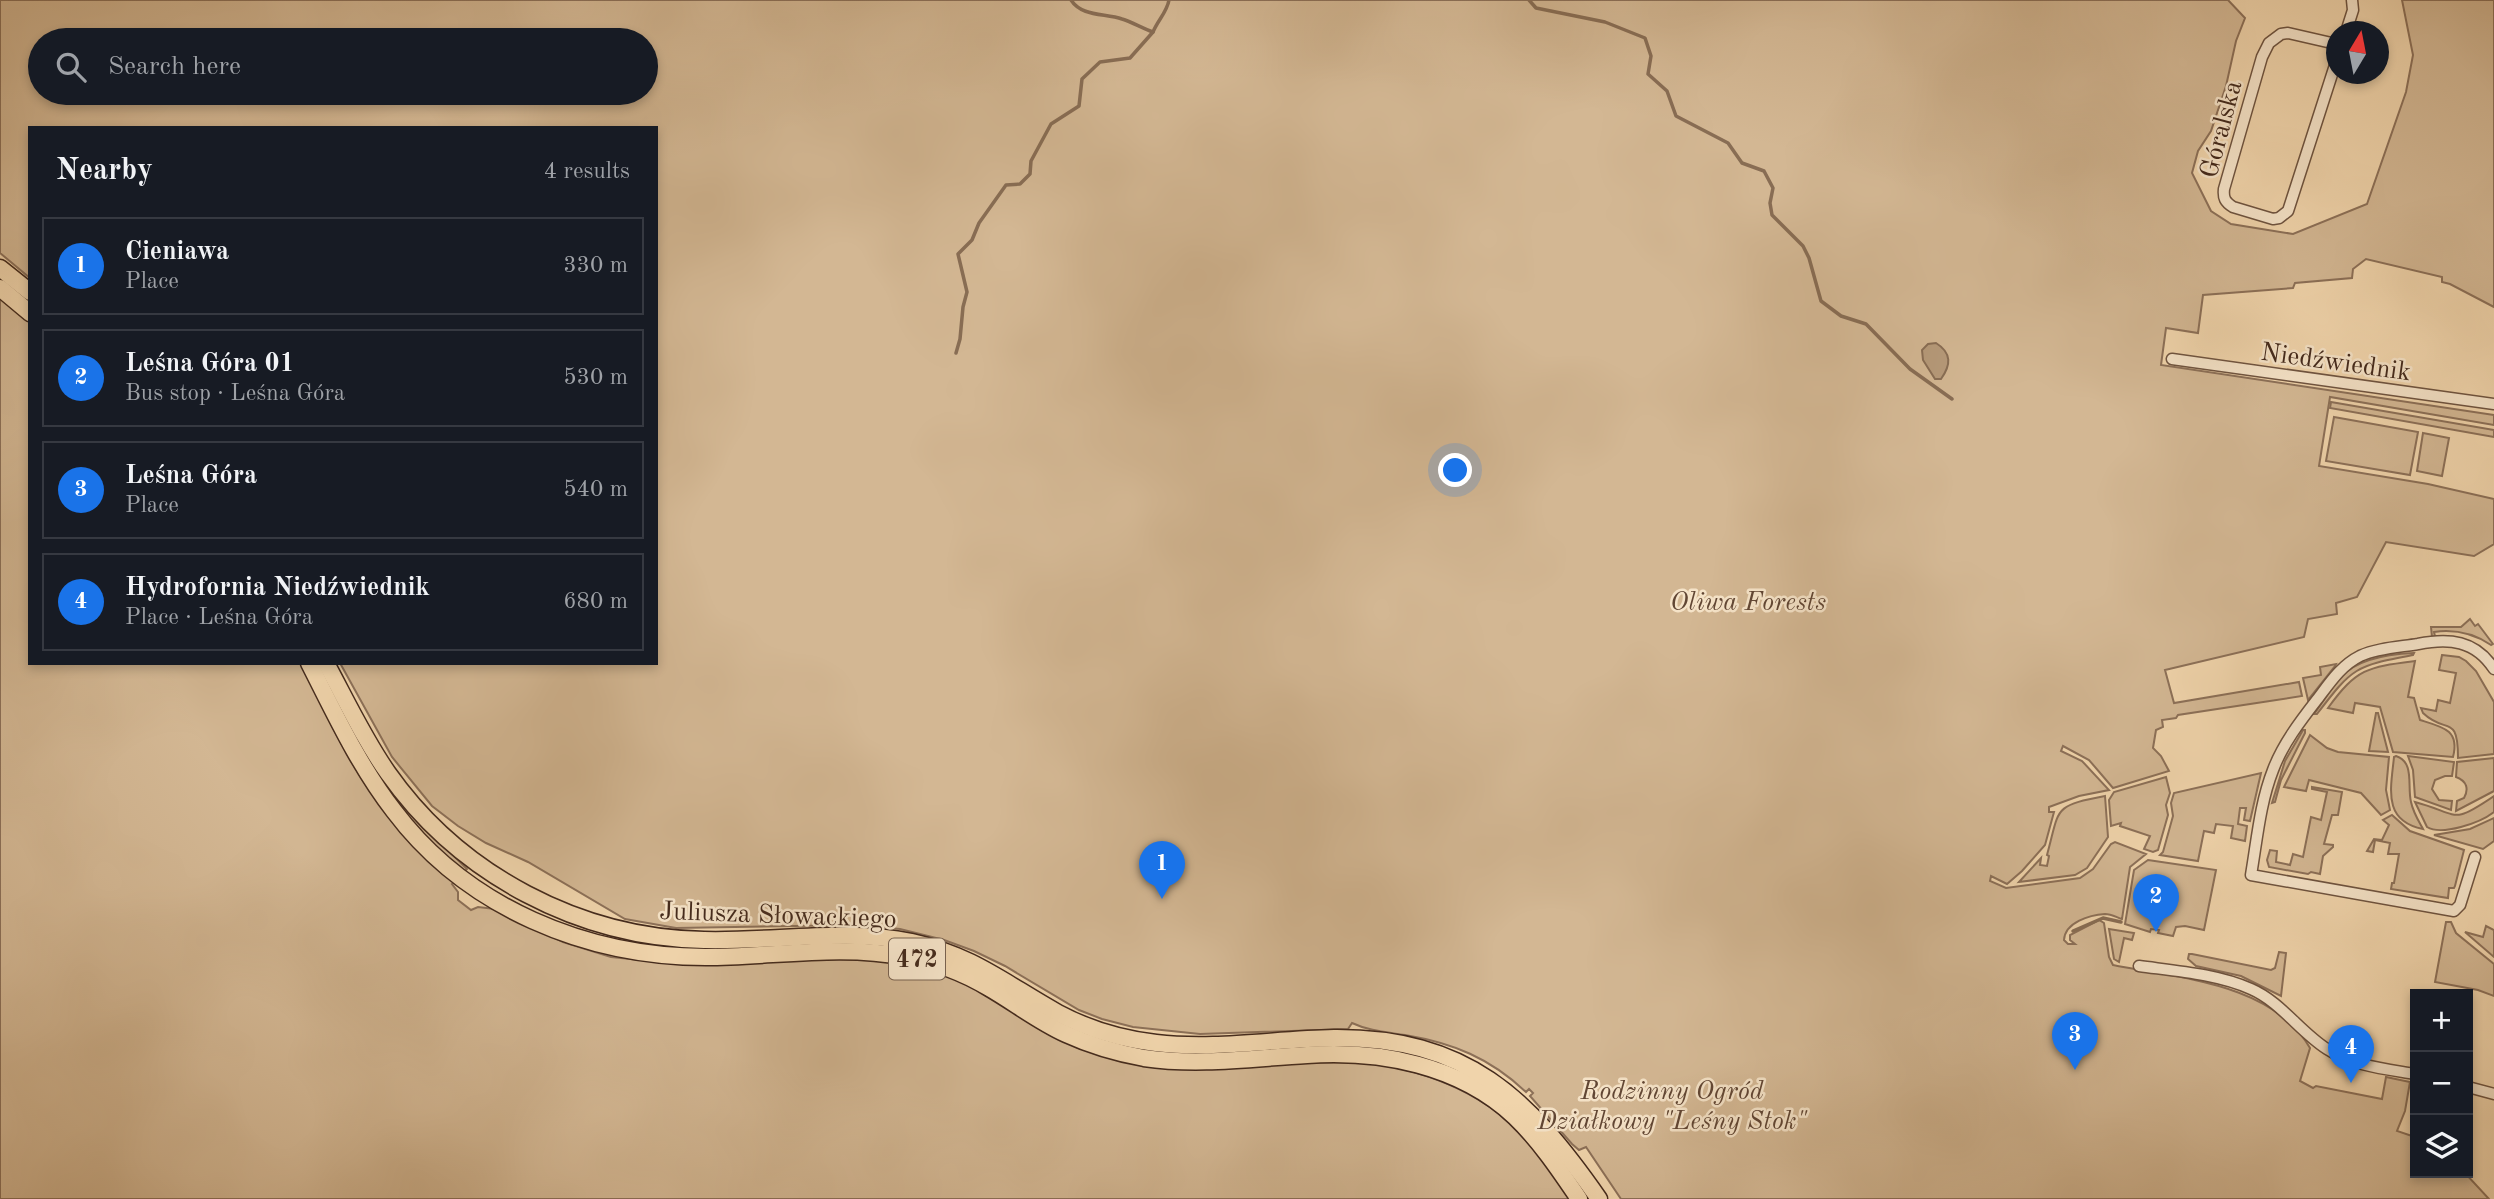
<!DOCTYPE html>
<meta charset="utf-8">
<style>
:root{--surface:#171b24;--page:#20242c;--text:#f1f3f6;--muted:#9ea1a6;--line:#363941;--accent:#1a73e8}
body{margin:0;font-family:"Old Standard TT",serif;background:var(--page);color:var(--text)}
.controls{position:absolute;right:21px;bottom:21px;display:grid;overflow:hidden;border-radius:0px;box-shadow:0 4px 10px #0003}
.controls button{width:63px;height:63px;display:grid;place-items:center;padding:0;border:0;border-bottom:2px solid var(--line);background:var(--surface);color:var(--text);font:35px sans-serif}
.compass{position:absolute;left:2326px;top:21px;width:63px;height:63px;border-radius:50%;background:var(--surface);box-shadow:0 4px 10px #0003;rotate:10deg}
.you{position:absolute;left:1456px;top:471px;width:24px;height:24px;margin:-18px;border:5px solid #fff;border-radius:50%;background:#1a73e8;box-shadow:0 0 0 10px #1a73e833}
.badge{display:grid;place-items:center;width:46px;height:46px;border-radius:50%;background:var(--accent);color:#fff;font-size:23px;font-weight:700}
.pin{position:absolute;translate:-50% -58px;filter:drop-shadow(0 2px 4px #0008)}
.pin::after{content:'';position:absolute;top:37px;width:24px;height:21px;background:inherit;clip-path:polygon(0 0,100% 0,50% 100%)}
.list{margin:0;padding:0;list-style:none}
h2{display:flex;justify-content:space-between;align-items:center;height:91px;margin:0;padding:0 28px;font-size:30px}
h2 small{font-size:23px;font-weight:400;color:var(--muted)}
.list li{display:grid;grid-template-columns:46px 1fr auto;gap:21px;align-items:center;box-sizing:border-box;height:98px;margin:0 14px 14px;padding:0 14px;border:2px solid var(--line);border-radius:0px}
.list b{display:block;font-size:26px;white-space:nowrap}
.list p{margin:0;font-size:23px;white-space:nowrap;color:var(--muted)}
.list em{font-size:23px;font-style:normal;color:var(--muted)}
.icon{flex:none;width:38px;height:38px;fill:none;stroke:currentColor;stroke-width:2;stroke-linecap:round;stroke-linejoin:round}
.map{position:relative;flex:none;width:2494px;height:1199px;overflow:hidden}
.search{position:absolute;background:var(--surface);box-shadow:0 4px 10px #0003;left:28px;top:28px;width:630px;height:77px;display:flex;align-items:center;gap:18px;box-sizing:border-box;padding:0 24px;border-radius:38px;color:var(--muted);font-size:26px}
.panel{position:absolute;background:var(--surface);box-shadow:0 4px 10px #0003;left:28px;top:126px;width:630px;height:539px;border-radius:0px}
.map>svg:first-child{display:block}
</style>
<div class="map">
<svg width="2494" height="1199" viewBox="0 0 2494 1199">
<rect width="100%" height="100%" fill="#f0d4ab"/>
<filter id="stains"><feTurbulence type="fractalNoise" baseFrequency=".00286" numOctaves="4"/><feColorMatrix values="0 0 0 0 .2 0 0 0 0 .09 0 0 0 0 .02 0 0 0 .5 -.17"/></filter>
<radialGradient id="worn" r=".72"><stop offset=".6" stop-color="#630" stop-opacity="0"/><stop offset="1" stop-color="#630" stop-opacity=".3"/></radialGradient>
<g fill="#d3b793" stroke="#8c7058" stroke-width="2" fill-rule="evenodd">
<path d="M0,0H2228L2245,18L2236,41L2226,86L2211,131L2198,151L2192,173L2211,211L2231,224L2293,234L2367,204L2406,92L2413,55L2402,0H2494V307L2450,284L2442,282V277L2366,259L2353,269L2352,278L2295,283L2293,288L2203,295L2198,333L2166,328L2161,365L2494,415V425L2330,397L2319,466L2428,484L2494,499V544L2474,556L2386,542L2357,597L2336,603L2337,614L2308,619L2304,637L2165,670L2174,703L2299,682L2302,696L2178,715L2176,718L2162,720L2163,727L2156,730L2153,748L2161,756L2169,771L2113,788L2089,760L2063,746L2061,751L2082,761L2109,790L2079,796L2049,807V812H2054L2045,845L2022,871L2007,884L1991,876L1990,881L2006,888L2080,878L2093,869L2111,844L2115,842L2146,854L2130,867L2122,919C2116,917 2111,914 2105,914C2090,915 2065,922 2064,940L2068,944H2075L2070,940V935L2099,920L2104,923L2109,957L2113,965C2178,978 2273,983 2310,1048L2300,1081L2313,1088L2316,1086L2382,1099L2386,1077L2410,1082L2405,1111L2397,1131L2415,1137V1173H2465L2489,1199H1621L1586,1147L1579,1150L1572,1144L1530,1096L1533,1093L1529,1089L1526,1092C1490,1058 1453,1043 1405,1035C1386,1032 1369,1031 1352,1023L1348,1029L1200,1034L1133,1027L1102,1019L1079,1010L1005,966L974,951L944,940L900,929L859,925L676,928L625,919L528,862L486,843L458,826L432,806L392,757L340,663H656V128H30V278L0,253ZM40,40H646V93H40Z"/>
<path d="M0,298L30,323V663H301C326,715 351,768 386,813C405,839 430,860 454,882L452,884L458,892V900L471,910L478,907L495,909L563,942L611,957L680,964L837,959H874L911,965L949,976L971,986L1076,1047L1106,1057L1145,1065L1365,1062C1429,1071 1491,1095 1533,1147C1546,1164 1558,1182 1571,1199H0Z"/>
<path d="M2331,402L2494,430V437L2330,408Z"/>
<path d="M2334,417L2418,432L2410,475L2326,461Z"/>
<path d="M2423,433L2449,438L2442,476L2417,471Z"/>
<path d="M2470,619L2475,626L2478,624L2493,644L2491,645C2473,633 2455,629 2434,632L2435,636L2432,637L2431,627H2461Z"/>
<path d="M2414,653L2413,655C2355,666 2353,667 2317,714H2314C2323,702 2331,688 2341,677C2358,658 2390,654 2414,653Z"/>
<path d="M2442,655L2459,657L2466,661L2476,671L2494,702V754L2458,758C2458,713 2446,735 2423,713L2421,708L2436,711L2438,700L2450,703L2456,673L2439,670Z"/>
<path d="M2415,661L2408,697L2414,698L2420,720C2443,727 2460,730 2453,757L2393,752L2380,707L2355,703L2353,713L2328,708C2357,668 2368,667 2415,661Z"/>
<path d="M315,663H320L417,819L467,869L464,872L423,836L379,779Z"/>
<path d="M2336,664L2335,666L2308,700L2303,678L2321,675L2320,667Z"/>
<path d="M2376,713H2378L2388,752L2369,751Z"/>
<path d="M2303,730H2305V733L2281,780L2275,802L2272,803L2285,761Z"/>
<path d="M2310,735L2327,748L2338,752L2389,757L2386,790L2390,810L2381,815L2361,793L2309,780L2306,791L2284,787Z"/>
<path d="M2396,756C2415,762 2407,786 2411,802C2413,812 2418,820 2423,829C2382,821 2391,788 2394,757Z"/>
<path d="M2408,756L2454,762L2452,776H2445L2435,780L2432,789L2439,800L2452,801L2451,810L2415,797L2413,770Z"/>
<path d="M2494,758V791L2456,811L2457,801L2464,798C2469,789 2467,781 2456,777L2457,762Z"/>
<path d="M2261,773L2250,821L2244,820L2246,808H2240L2238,824L2247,826L2245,841L2231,838L2233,826L2216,824L2214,833L2204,831L2198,861L2160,855L2163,852L2173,816L2171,803L2174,793Z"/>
<path d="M2166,777L2170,793L2166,805L2168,815L2158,850L2153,852L2144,849L2150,836L2120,826L2121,823L2111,826L2109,800L2114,792Z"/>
<path d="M2312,787L2342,792L2338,815H2332L2324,844L2333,845V847L2323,856L2320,874L2311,872L2308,874L2269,867L2267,860L2270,850L2277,851L2276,862L2290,865L2293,854L2303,857L2311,817L2321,820L2327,792L2312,789Z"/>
<path d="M2105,796L2108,837L2087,868L2075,875L2019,882L2041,858L2040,865L2047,866L2049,856L2047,855C2060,808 2052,806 2105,796Z"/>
<path d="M2494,796V812C2480,823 2442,836 2427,827L2415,802C2460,814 2450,826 2494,796Z"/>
<path d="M2392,815L2410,831L2464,850L2455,886L2454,888H2449L2448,898L2391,889L2392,883H2394L2399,854H2388L2390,843L2375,840L2373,852L2367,851L2374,839L2382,840L2389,825L2383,820Z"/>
<path d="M2494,818V841L2483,849L2434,835L2470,829Z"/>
<path d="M2148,860L2216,870L2204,930L2185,926L2176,927L2173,936L2158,933L2159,930L2151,929L2150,932L2125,924L2134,870Z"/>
<path d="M2446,922H2451L2456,933L2494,964V996L2478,990L2435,982Z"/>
<path d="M2486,926L2494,930V957L2465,932L2483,937Z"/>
<path d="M2109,929L2134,933L2132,940L2124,938L2119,962L2114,959Z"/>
<path d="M2279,952L2286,953L2281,996L2241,976L2196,966L2188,959L2189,954H2192L2271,970L2275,968Z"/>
</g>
<path fill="#b69a7a" stroke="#886d54" stroke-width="2" d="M1936,343C1952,353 1951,365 1941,379H1935L1923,360L1922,350L1928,344Z"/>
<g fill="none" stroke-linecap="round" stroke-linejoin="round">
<g stroke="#886d54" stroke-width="3.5">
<path d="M1071,0C1082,17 1105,13 1122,19C1132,22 1142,28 1153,32C1158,20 1167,12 1169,0"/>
<path d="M1529,0L1536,8L1605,22L1645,38L1651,56L1648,74L1667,91L1676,116L1728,143L1742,163L1764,171L1773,188L1770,203L1772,215L1803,246L1809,258L1821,301L1841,316L1866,324L1910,369L1952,399"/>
<path d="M956,353L960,339L963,307L967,292L958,254L972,240L979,223L1006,185L1020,184L1030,174L1031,161L1051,124L1079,106L1082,79L1100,62L1130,58L1153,32"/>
<path d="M2073,931L2103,918L2121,922"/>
</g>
<defs>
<g id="minor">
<path d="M2346,32L2353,10L2352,0"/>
<path d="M2336,44L2288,33L2281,34L2269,43L2262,57L2224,189C2223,198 2225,202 2233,207L2273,219L2279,218L2288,211L2336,62"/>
<path d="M2172,359L2494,404"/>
<path d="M2475,857L2460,905L2454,911L2251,875C2257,840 2260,803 2273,770C2283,743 2302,719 2319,697C2331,681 2342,665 2360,656C2377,648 2400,647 2418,644C2449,638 2475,640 2494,669"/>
<path d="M2139,966C2176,971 2217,974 2251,989C2281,1002 2300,1032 2327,1049C2353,1066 2386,1069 2415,1074"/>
<path d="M2468,1087L2494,1094"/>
</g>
<g id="primary">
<path d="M0,268L30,292"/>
<path d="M0,288L30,313"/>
<path d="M309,663C335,714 359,766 394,811C467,908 587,957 706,957C772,957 840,944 906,957C935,962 964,973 989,988C1015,1003 1039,1022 1066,1034C1090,1045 1117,1053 1144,1058C1198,1066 1253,1058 1307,1055C1380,1050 1460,1065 1515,1117C1540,1141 1560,1171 1579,1199"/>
<path d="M326,663C346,700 364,739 388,773C460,875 580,938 704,940C774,942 843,928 912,942C972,955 1006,984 1058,1013C1088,1029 1122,1039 1156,1043C1215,1050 1275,1039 1334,1038C1466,1037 1528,1097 1599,1199"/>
</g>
</defs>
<use href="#minor" stroke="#6f5440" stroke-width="13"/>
<use href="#primary" stroke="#442a1c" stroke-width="19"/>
<use href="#minor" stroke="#f5e3c8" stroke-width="10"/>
<use href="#primary" stroke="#f0d4ab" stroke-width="16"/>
</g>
<g text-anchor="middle" stroke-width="5" stroke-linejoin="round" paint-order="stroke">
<rect fill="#f5e3c8" stroke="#796250" stroke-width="2" x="889" y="938.5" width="56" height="41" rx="5"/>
<g font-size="24" font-weight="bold" fill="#442a1c">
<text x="917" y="967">472</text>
</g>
<g font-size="26" fill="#442a1c" stroke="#f5e3c8">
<text transform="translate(2220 129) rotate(-75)" y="9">Góralska</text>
<text transform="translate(2336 361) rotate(8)" y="9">Niedźwiednik</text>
<text transform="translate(778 914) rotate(2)" y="9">Juliusza Słowackiego</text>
</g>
<g font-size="26" font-style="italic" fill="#614634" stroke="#f5e3c8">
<text x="1748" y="610">Oliwa Forests</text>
<text x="1672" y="1099">Rodzinny Ogród<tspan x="1672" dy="30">Działkowy "Leśny Stok"</tspan></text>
</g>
</g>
<rect width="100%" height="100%" filter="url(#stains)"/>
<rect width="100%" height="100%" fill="url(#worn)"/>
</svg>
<div class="controls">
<button>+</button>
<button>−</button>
<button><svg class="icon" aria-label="layers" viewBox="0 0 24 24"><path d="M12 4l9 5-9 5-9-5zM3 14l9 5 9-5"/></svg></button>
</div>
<svg class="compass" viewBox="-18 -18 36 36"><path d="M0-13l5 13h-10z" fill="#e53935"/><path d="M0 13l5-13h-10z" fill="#9ea1a6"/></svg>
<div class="you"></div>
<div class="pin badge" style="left:1162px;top:899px">1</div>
<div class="pin badge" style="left:2156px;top:932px">2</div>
<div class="pin badge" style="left:2075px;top:1070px">3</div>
<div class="pin badge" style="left:2351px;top:1083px">4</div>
<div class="search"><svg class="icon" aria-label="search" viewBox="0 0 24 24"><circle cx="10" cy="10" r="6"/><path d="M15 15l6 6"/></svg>Search here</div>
<section class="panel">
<h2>Nearby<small>4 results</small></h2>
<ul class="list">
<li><span class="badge">1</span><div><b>Cieniawa</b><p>Place</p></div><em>330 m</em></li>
<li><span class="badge">2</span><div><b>Leśna Góra 01</b><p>Bus stop · Leśna Góra</p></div><em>530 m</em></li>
<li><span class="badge">3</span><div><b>Leśna Góra</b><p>Place</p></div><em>540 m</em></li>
<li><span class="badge">4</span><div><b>Hydrofornia Niedźwiednik</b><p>Place · Leśna Góra</p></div><em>680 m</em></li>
</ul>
</section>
</div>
